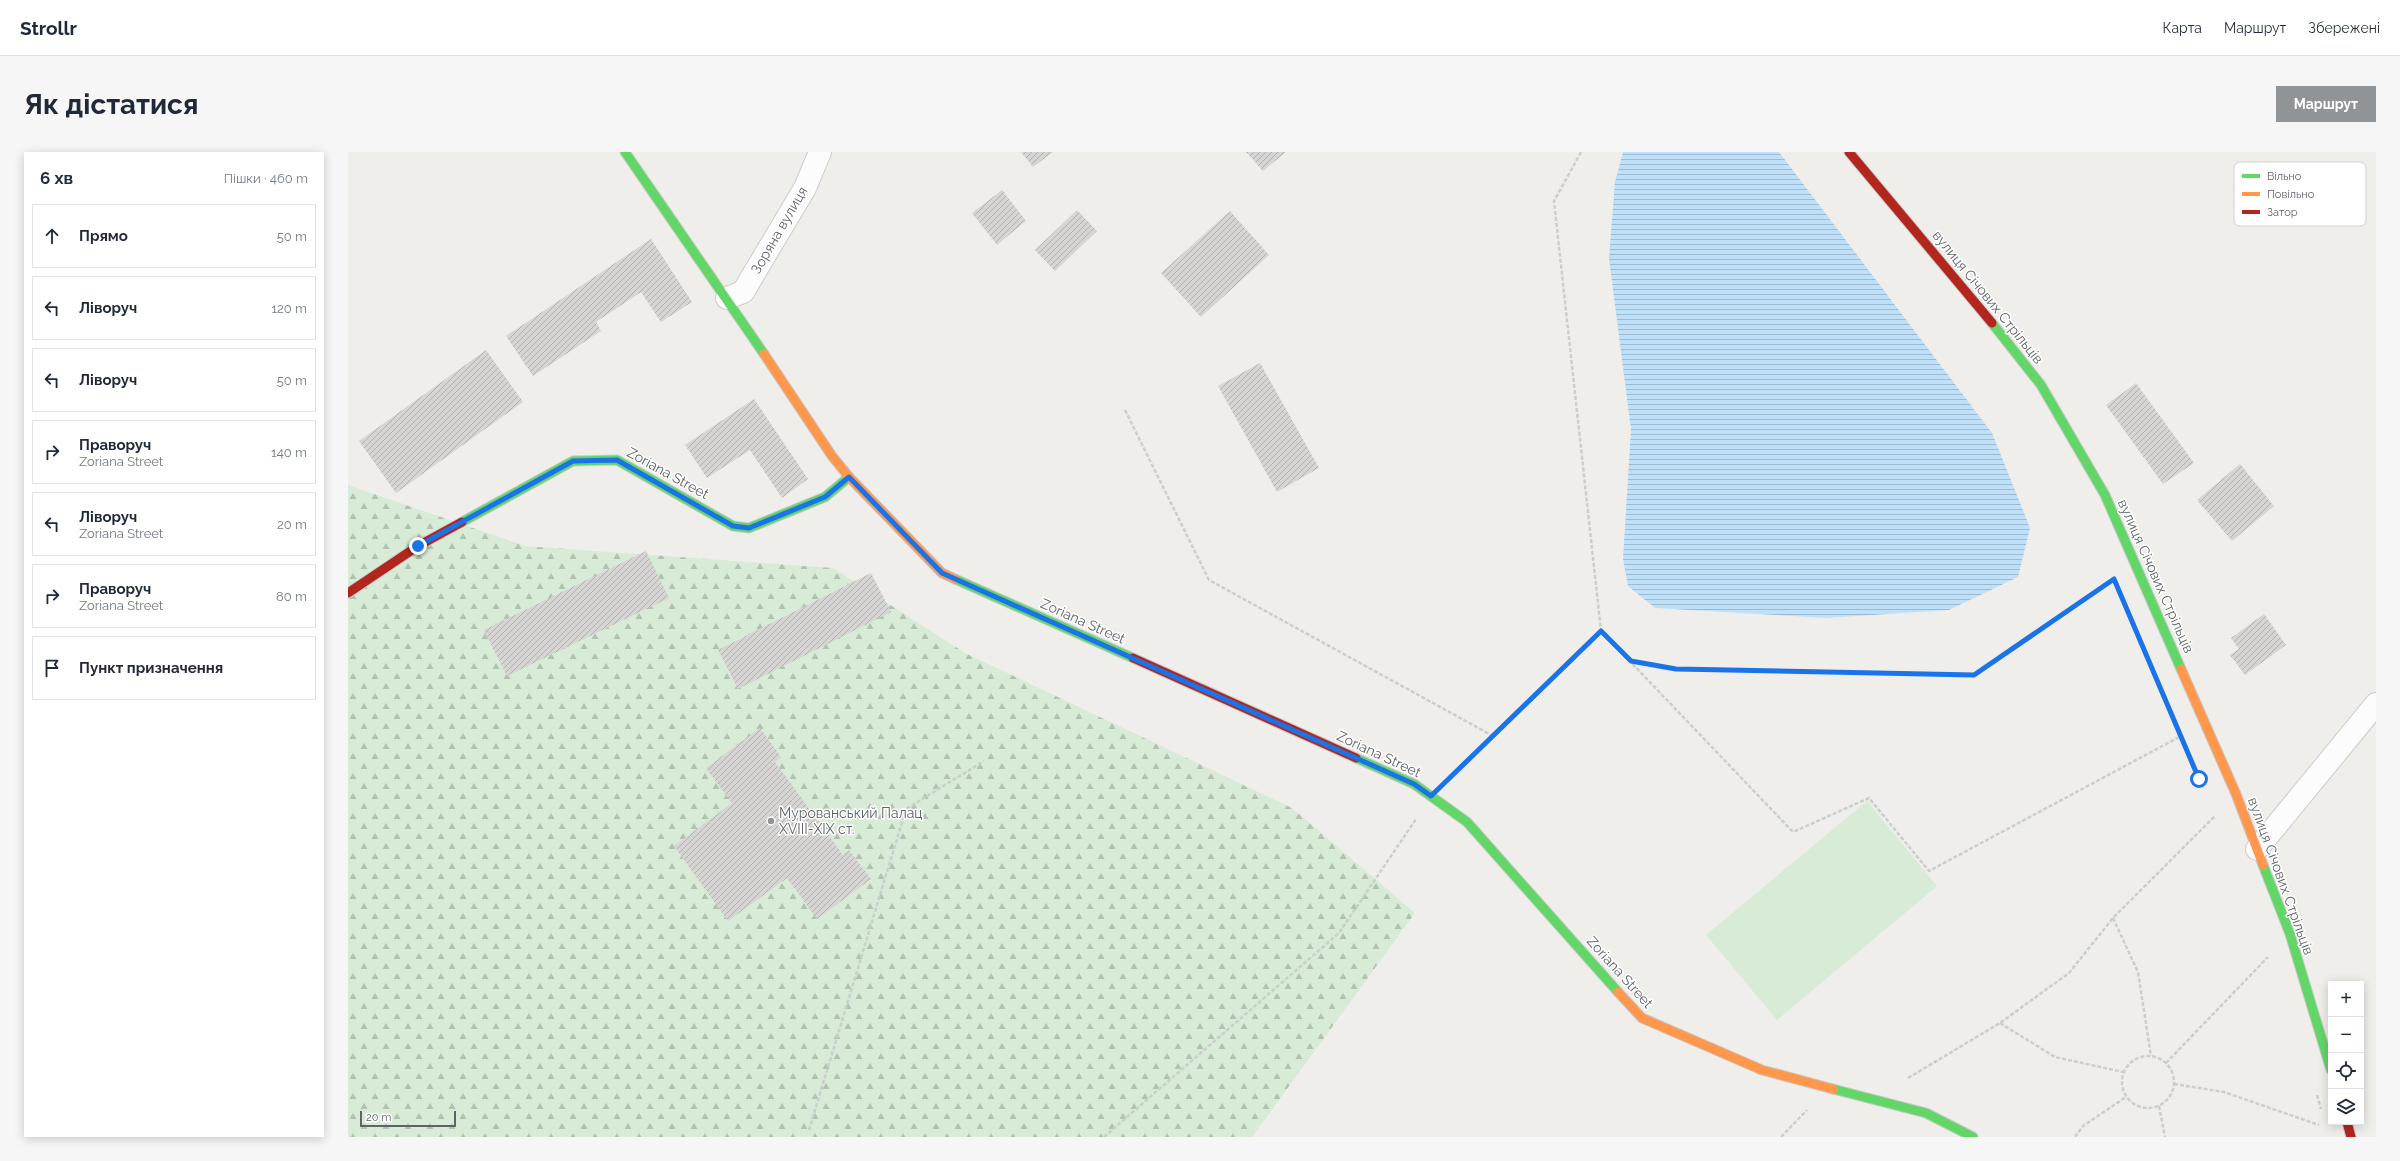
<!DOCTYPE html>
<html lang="uk">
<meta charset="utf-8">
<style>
:root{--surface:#fff;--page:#f6f6f7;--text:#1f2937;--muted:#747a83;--line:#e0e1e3;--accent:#919496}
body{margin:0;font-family:Raleway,sans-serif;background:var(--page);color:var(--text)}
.controls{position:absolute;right:12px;bottom:12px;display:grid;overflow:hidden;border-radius:0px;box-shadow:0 2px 10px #0003}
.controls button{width:36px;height:36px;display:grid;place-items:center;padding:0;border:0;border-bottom:1px solid var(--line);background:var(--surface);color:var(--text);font:20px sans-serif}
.scale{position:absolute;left:12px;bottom:10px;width:96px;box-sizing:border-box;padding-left:4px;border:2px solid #5f6368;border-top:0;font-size:11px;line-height:14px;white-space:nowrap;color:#5f6368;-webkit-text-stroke:3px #fff;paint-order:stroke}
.stop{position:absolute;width:12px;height:12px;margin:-9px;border:3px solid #1a73e8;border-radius:50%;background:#fff}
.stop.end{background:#1a73e8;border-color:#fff;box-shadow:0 1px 4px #0008}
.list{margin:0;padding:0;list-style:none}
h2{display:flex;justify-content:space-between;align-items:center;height:52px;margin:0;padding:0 16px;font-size:17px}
h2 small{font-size:13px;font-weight:400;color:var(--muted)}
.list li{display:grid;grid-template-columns:26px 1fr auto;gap:12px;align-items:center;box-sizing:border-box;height:64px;margin:0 8px 8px;padding:0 8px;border:1px solid var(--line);border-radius:0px}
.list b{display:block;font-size:15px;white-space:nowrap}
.list p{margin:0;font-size:13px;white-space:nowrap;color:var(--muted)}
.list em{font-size:13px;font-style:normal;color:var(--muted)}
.icon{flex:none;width:22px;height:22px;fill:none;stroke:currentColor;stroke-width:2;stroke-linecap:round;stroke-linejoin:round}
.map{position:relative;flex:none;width:2028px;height:985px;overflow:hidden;border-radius:0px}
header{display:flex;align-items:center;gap:24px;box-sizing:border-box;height:56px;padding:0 20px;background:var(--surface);border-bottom:1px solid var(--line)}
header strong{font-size:19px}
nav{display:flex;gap:22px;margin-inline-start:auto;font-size:14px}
.intro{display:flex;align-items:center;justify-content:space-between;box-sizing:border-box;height:96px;padding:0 24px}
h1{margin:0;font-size:28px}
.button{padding:10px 18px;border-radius:0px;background:var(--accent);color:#fff;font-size:14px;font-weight:700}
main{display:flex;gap:24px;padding:0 24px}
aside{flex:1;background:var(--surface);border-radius:0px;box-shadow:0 2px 10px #0003}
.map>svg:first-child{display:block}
</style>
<header>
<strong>Strollr</strong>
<nav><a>Карта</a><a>Маршрут</a><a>Збережені</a></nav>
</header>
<div class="intro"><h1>Як дістатися</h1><a class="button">Маршрут</a></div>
<main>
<aside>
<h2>6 хв<small>Пішки · 460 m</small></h2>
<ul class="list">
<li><svg class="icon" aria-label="ahead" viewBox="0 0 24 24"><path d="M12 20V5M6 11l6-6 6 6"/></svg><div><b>Прямо</b></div><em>50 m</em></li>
<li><svg class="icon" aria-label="left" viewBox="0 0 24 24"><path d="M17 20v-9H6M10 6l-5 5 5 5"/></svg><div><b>Ліворуч</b></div><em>120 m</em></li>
<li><svg class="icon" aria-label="left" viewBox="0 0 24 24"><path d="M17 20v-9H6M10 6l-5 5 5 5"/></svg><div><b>Ліворуч</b></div><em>50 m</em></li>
<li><svg class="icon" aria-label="right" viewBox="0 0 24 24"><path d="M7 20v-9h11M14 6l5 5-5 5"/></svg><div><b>Праворуч</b><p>Zoriana Street</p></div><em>140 m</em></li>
<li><svg class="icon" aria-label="left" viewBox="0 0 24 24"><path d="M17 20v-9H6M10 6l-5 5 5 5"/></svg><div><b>Ліворуч</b><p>Zoriana Street</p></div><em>20 m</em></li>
<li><svg class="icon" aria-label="right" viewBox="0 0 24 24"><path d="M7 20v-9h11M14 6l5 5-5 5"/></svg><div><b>Праворуч</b><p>Zoriana Street</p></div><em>80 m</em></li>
<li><svg class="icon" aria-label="arrive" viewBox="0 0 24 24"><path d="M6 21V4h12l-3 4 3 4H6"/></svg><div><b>Пункт призначення</b></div></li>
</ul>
</aside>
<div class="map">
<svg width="2028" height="985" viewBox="0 0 2028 985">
<defs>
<pattern id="forest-firs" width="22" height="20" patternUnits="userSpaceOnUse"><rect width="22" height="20" fill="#d8ebd6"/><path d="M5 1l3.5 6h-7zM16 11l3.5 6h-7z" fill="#b2c2b1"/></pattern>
<pattern id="water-rules" width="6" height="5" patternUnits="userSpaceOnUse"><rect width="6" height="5" fill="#bfe0f9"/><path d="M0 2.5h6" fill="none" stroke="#9eb9cd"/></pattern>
<pattern id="building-hatch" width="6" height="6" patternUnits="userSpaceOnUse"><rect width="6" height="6" fill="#d6d5d3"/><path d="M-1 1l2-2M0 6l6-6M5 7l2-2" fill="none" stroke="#b1b0af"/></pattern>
</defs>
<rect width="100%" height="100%" fill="#efeeea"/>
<path fill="#d8ebd6" d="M1519,649L1589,734L1429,868L1358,783Z"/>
<path fill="url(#forest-firs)" d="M0,333L177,394L485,416L617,501L944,656L1067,761L904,985H0Z"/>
<path fill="url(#water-rules)" d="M1275,0H1431L1644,281L1682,376L1670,425L1601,458L1478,466L1307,456L1280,434L1275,407L1283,278L1261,106L1267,30Z"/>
<g fill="url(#building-hatch)">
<path d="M673,0H705L685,15Z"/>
<path d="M898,0H938L915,19Z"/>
<path d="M654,38L678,69L649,93L624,61Z"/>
<path d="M729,58L749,79L707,119L687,98Z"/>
<path d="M882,59L921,103L853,165L813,121Z"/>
<path d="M303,87L344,150L313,170L293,140L248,170L253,179L185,224L158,184Z"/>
<path d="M138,198L175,250L48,341L11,289Z"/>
<path d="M912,211L971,316L929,340L870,234Z"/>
<path d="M1788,231L1846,311L1815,332L1758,253Z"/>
<path d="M406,247L460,327L434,346L402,298L359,326L337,293Z"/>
<path d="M1892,312L1926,354L1884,389L1849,348Z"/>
<path d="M298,399L321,446L159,524L136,478Z"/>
<path d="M523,421L543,460L390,537L370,498Z"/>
<path d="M1916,462L1938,493L1897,523L1882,503L1891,497L1883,486Z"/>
<path d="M412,576L433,605L427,610L495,703L501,698L523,727L469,767L439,726L380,769L326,694L384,651L358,616Z"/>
</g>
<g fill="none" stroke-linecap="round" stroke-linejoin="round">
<defs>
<g id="street">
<path d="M379,146L395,140L457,36L472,0"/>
<path d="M1909,697L2028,552"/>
</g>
<g id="fast">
<path d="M277,0L416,202"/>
<path d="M1644,171L1693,233L1757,343L1833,517"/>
<path d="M114,370L225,309L269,308L385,374L401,376L477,345L501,325"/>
<path d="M607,427L785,506"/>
<path d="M1008,606L1066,632L1119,670L1270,840"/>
<path d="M1915,713L1942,782L1983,918"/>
<path d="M1485,937L1578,961L1625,985"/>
</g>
<g id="slow">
<path d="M416,202L484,304L501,325L594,421L607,427"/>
<path d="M1833,517L1888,642L1915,713"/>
<path d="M1270,840L1294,866L1414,918L1485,937"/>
</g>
<g id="jam">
<path d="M1501,0L1644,171"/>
<path d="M0,441L70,394L114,370"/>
<path d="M785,506L1008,606"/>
<path d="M1999,970L2003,985"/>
</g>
</defs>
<use href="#street" stroke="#cbcccc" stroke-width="24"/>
<use href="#fast" stroke="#cacacb" stroke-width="11"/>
<use href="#slow" stroke="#cacacb" stroke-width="11"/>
<use href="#jam" stroke="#cacacb" stroke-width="11"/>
<g stroke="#cacfcc" stroke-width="2.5" stroke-dasharray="4 2" stroke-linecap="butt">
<path d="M1233,0L1206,49L1253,479L1445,680L1521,646L1581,719L1833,584"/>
<path d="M777,258L861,428L1145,584"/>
<path d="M1283,509L1328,517L1626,523L1764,428"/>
<path d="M1103,625L1253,479"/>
<path d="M1765,766L1790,820L1803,904"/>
<path d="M1652,871L1707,905L1775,920"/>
<circle cx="1800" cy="930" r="26"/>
<path d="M1818,911L1920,805"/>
<path d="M1560,926L1652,871L1721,821L1765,766L1867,664"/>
<path d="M1826,932L1876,940L1971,973"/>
<path d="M1969,943L1973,957"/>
<path d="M1811,954L1817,985"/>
<path d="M461,978L558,657L636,609"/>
<path d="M756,985L991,781L1068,667"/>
<path d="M1433,985L1459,958"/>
<path d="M1727,985L1735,974L1778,945"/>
</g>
<use href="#street" stroke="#fdfcfc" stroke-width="22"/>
<use href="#fast" stroke="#63d668" stroke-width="9"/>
<use href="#slow" stroke="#ff974d" stroke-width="9"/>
<use href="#jam" stroke="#b3261e" stroke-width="9"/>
</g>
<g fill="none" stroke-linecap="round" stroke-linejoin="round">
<path stroke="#1a73e8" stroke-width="5" d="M70,394L225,309L269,308L385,374L401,376L477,345L501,325L594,421L1066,632L1083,644L1253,479L1283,509L1328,517L1626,523L1766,427L1851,627"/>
</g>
<circle fill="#919496" stroke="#fff" stroke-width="1.5" cx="423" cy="669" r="4"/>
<g text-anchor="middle" stroke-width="3" stroke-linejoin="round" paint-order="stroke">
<g font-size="14" fill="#5f6368" stroke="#fff">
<text transform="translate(431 78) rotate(-60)" y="5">Зоряна вулиця</text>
<text transform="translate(1640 145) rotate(51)" y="5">вулиця Січових Стрільців</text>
<text transform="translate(320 321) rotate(29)" y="5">Zoriana Street</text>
<text transform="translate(1808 424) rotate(66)" y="5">вулиця Січових Стрільців</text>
<text transform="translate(735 469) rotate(24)" y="5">Zoriana Street</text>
<text transform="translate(1031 602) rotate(25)" y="5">Zoriana Street</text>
<text transform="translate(1933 724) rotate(70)" y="5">вулиця Січових Стрільців</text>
<text transform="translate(1272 820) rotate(48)" y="5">Zoriana Street</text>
</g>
<g font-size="14" fill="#5f6368" stroke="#fff" text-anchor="start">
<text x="431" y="666">Мурованський Палац<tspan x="431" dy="16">XVIII-XIX ст.</tspan></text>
</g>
</g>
<rect x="1886" y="10" width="132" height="64" rx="6" fill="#fff" stroke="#cfd0d2" stroke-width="1"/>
<rect x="1894" y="22" width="18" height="4" fill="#63d668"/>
<rect x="1894" y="40" width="18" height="4" fill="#ff974d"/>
<rect x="1894" y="58" width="18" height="4" fill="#b3261e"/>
<g font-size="11" fill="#5f6368">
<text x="1919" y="28">Вільно</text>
<text x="1919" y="46">Повільно</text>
<text x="1919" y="64">Затор</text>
</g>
</svg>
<div class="controls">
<button>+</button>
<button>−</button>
<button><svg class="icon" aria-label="locate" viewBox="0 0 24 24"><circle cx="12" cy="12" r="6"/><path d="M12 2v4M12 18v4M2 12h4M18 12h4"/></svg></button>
<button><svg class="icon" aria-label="layers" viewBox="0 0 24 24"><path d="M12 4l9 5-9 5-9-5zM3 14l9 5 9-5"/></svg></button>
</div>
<div class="scale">20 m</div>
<div class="stop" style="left:1851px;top:627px"></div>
<div class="stop end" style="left:70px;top:394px"></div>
</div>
</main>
